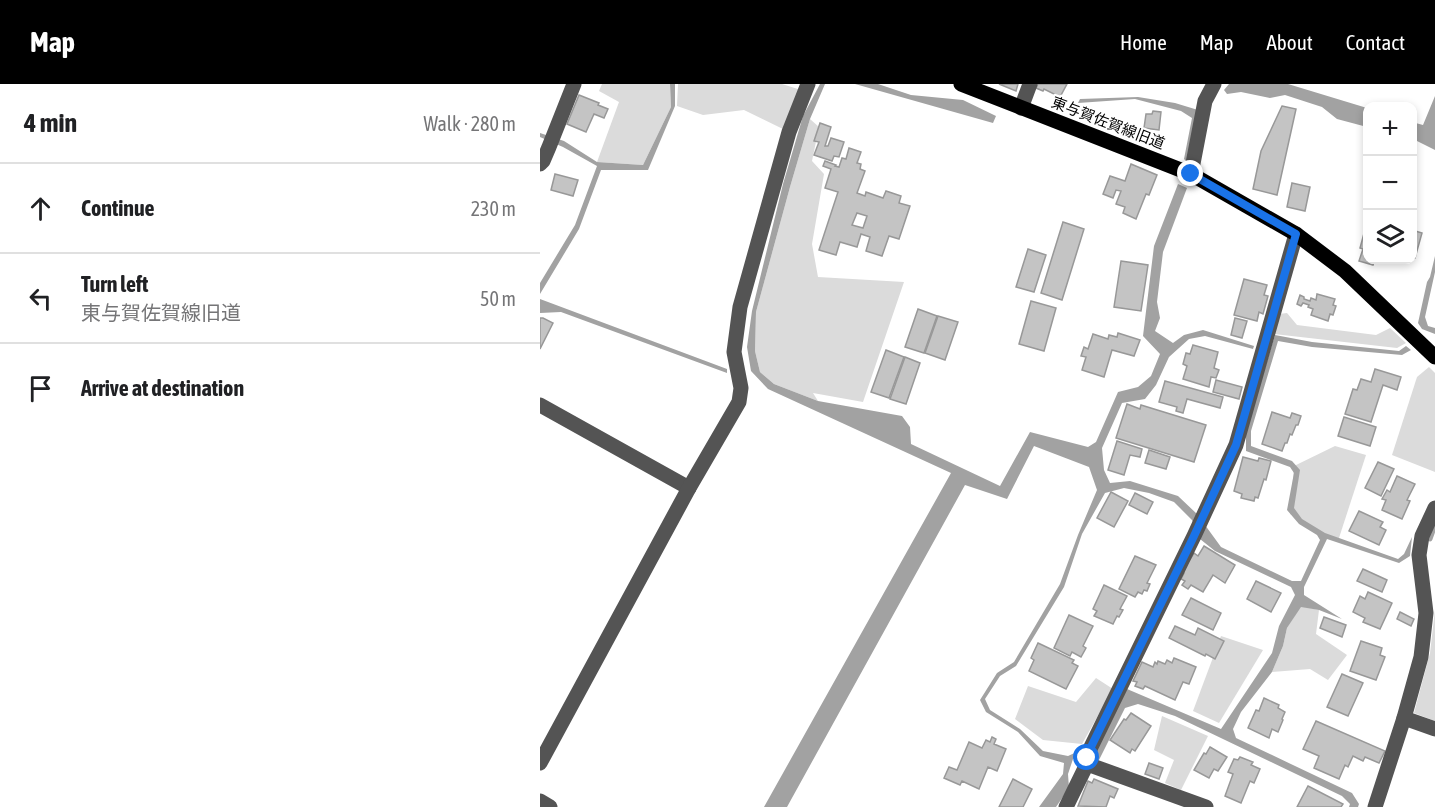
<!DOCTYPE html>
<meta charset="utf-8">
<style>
:root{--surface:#fff;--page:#f6f6f6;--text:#202124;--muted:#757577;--line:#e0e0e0;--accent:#000}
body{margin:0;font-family:"Asap Condensed","Noto Sans JP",sans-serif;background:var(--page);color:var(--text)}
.controls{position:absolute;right:18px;top:18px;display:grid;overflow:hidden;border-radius:12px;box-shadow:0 3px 9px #0003}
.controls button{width:54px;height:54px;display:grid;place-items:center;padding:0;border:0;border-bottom:2px solid var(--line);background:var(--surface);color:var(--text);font:30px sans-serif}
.stop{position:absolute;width:18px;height:18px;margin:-14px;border:4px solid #1a73e8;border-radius:50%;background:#fff}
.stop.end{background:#1a73e8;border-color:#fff;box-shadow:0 2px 6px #0008}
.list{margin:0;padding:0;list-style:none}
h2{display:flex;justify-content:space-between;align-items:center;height:78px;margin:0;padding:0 24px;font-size:26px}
h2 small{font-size:20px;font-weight:400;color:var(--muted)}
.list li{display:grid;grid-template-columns:39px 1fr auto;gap:18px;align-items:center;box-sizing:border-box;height:90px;padding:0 24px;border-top:2px solid var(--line)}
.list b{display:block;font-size:22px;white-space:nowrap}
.list p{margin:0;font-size:20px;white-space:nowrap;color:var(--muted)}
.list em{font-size:20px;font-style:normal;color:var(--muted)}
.icon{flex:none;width:33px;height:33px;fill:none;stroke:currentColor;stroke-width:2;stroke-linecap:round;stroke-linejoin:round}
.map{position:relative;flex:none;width:895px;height:723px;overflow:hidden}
header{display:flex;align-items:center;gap:36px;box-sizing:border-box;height:84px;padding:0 30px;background:var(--accent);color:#fff}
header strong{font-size:28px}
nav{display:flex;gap:33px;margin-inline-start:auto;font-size:21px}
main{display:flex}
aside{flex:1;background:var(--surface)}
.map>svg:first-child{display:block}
</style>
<header>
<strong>Map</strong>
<nav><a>Home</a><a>Map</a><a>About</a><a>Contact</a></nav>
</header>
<main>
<aside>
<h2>4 min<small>Walk · 280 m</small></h2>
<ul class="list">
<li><svg class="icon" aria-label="ahead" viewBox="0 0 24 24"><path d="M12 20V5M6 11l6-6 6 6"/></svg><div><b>Continue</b></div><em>230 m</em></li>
<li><svg class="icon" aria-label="left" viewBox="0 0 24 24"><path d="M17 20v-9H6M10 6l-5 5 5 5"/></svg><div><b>Turn left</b><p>東与賀佐賀線旧道</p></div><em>50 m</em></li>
<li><svg class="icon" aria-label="arrive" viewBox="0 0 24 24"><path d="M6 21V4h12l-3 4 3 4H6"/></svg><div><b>Arrive at destination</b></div></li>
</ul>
</aside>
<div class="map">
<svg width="895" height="723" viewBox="0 0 895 723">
<rect width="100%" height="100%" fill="#fff"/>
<g fill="#dbdbdb">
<path d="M62,0H130L131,23L103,81L57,78L79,18L59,7Z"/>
<path d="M138,0H242L261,6L245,46L204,26L163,31L137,22Z"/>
<path d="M270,35L279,43L272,77L284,90L272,160L278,193L364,198L323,318L273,309L278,317L234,300L220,288L215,267L216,228L250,103Z"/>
<path d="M747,229L757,241L836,251L850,244L866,259L857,264L734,250L739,230Z"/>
<path d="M889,283L895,289V388L852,371L877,293Z"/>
<path d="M795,362L826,371L798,457L785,451L750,430L754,382Z"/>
<path d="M761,522L779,526L776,550L807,571L788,596L770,585L732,588L743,562L747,544Z"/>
<path d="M895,526V637L874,629L890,569Z"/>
<path d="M681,552L723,566L679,639L653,627Z"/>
<path d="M556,594L573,605L542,660L503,656L475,635L488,602L536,618Z"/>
<path d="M622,632L668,652L641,706L625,699L634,676L614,666Z"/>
</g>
<g fill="#a2a2a2" fill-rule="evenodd">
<path d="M130,0H135V22L108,86H61L39,145L0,210V199L35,141L57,82L23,63L0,53V49L24,57L57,78L103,81L131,23Z"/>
<path d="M280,0H285L270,35L250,103L216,228L215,267L220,288L234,300L278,317L362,332L370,343L371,360L460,402L490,348L548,363L556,358L578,308L598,303L611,292L620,270L603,252L614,162L638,100L647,104L623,168L617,218L620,234L615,247L633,259L644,251L663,246L714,262L713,265L665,252L649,255L629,273L616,301L605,315L582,319L562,364L564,386L570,399L590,397L638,412L657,430L681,463L752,497H761L780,456L777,451L759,440L747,426L754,389L750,383L706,367V347L735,251L772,258L859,267L866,262L871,266L862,271L772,263L738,257L711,347V362L752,377L760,386L754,424L762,435L785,449L858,475L864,470L872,453L870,472L859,479L787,455L764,503V511L802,535L779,526L761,523L747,544L743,562L732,588L701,628L693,645L696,654L812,709L819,720L818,723H809L810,720L802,712L635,632L598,620L585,624L559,676L542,672L533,675L528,690L529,704L516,723H499L523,690L524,679L500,672L478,648L446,628L440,616L457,589L474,578L520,500L538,451L557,406L549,383L494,362L467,415L425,401L247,723H224L411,389L228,305L211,287L207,263L212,227L243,100L263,32ZM584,404L609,409L634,418L652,436L660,455L675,467L751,503L755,511L739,542L732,569L681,645L587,605L555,668L539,667L528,672L503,667L480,645L450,626L445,615L460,592L476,582L524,503L542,450L565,409Z"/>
<path d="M315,0H338L371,11L423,16L456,32L453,39Z"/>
<path d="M689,0H748L827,24V43L797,35L782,23L745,11L730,14L701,8L687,10L684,6Z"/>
<path d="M895,12V66L873,55L872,38L883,41Z"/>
<path d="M598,13L635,19L658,26L647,78L644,75L652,34L641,27L595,15L538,19L540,15Z"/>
<path d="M895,172V188L885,233L888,242L895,244V250L882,245L878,239L887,198L890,193Z"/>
<path d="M0,215L187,285V289L21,228L0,229Z"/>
</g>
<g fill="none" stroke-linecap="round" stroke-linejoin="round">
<path stroke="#a2a2a2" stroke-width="5" d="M890,455L895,441"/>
</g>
<g fill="#c4c4c4" stroke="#989898" stroke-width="1.5" fill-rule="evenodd">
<path d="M459,0H478L476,7Z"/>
<path d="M498,0H527L520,13L504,5L503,7L496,4Z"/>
<path d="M39,11L59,19L58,21L68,25L64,34L54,30L46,48L27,40Z"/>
<path d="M742,22L756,25L737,111L713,105L721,67Z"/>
<path d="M613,27L621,28L619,46L604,44L606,30H612Z"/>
<path d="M280,39L291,43L285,62H288L291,54L304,58L299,73L294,72L292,77L274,71L279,58L274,57Z"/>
<path d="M309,64L321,68L317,79L321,80L320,85L325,87L317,109L325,112L326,108L343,114L346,107L361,112L359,119L370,122L359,155L349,152L342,172L326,167L330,153L321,150L317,163L300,158L296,171L279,166L298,108L285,104L291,85L283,82L285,77L296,81L295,82L299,83L302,74L306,75ZM317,129L327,132L323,144L312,141Z"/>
<path d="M591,80L617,91L609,111L606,110L596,135L583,129L585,123L576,120L581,107L576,106L573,114L563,110L570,92L585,97Z"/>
<path d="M15,90L38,96L33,112L11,106Z"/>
<path d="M752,99L770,103L765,127L747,123Z"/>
<path d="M523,138L544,145L522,216L501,209Z"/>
<path d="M826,142H828V176H841L840,179L834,178L833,181L819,177L823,165L820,164Z"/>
<path d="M872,146L882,149L875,174H872Z"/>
<path d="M488,165L506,171L494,208L476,203Z"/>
<path d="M581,177L608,181L601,227L574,223Z"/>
<path d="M704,195L727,201L724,211L728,212L723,230L719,228L717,237L694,231Z"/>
<path d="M777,210L795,215L793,221L796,222L793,231L790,230L788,237L771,231L773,225L768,223L769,221L763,219L761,222L757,220L760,211L764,213V215L770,217L771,214L776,216Z"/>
<path d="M491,217L516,224L504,267L479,260Z"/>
<path d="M378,225L397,232L384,269L365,263Z"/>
<path d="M398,232L418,238L405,276L385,269Z"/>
<path d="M0,234H3L13,239L0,265Z"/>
<path d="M695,234L707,237L702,254L691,251Z"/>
<path d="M578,249L600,256L594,272L572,266L564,293L542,286L546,273L541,272L544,263L548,265L553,250L568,255L569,251L577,253Z"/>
<path d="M653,261L678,268L674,284L679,286L676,294L671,293L669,303L643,295L647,282L643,280L646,269L650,270Z"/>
<path d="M346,266L364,273L349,314L331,308Z"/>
<path d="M365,273L380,279L366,320L350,315Z"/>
<path d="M835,285L861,293L857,306L843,301L831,338L805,330L813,305L817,306L821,295L831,298Z"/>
<path d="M676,296L702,303L699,315L673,308Z"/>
<path d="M625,297L683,313L680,324L647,315L643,329L636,327L637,323L619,318Z"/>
<path d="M587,320L600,325L601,321L666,341L654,378L576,354Z"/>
<path d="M732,328L750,334L752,329L761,332L758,341H756L752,351L750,350L747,359H745L742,367L722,360Z"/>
<path d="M804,333L836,343L830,362L798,352Z"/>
<path d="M577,357L602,365L600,373L590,371L584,391L568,386Z"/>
<path d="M609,366L630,373L626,385L605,379Z"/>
<path d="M703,373L718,377L719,374L731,377L726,396L724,395L718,414L715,413L714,417L701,414L702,410L694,407Z"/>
<path d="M838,378L854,385L841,412L825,404Z"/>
<path d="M857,392L875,400L867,416L870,417L862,435L842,426L846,416L842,415L847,406L850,408Z"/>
<path d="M571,408L588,417L574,443L557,434Z"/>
<path d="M595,409L613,418L607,430L589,421Z"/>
<path d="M819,427L843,438L840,443L846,446L839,461L809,447Z"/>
<path d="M664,462L695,481L685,499L673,491L663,508L651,501L648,505L642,501L645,497L641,495L644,489L642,488L654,469L658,472Z"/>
<path d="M595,472L616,481L607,499L610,500L607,507L604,506L602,510L598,508L595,513L579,505Z"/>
<path d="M823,485L847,496L842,508L817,497Z"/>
<path d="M716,497L741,509L731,528L707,515Z"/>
<path d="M564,501L587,512L580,525L583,526L579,533L577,532L573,540L554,532L557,527L553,525Z"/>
<path d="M828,508L852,519L840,545L823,538L825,534L813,528L820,512L825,515Z"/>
<path d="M651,514L681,529L673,546L642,531Z"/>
<path d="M860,528L874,535L871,542L857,535Z"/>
<path d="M529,531L553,542L543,562L546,564L541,573L532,568L530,572L514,564Z"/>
<path d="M784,533L806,541L802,553L780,544Z"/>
<path d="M635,542L655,551L658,544L684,557L675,575L666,570L665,572L629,554Z"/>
<path d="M821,557L842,564L840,571L845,573L836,596L810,587Z"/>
<path d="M498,559L534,576L532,579L538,582L526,605L489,587L494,576L491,574Z"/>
<path d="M634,574L656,583L649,600L643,598L635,616L605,602L603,605L595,602L597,598L593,597L602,578L613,583L615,578L617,580L618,577L625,580L627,576L632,579Z"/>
<path d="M802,590L823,599L808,632L787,623Z"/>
<path d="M724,614L739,621L738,624L745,628L742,635L743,636L738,648L732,645L729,654L708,644L716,626L719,627Z"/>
<path d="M591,629L611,642L595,667L592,665L590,669L570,656L584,635L586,636Z"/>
<path d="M776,637L845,667L839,679L825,673L823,677L813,672L808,683L805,681L799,695L774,684L779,672L763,665Z"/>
<path d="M452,653L456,655L454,660L466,665L457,687L448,683L439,705L422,697L420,701L404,694L409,683L417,686L429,658L442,664L446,656L450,658Z"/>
<path d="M670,663L687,673L678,687L674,685L669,694L654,686L664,669L666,670Z"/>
<path d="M700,673L713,678L711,681L720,685L714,699L710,697L701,719L685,712L693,690L688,688L694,675L698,676Z"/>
<path d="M609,679L623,684L619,695L605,690Z"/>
<path d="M473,695L492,705L483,723H459Z"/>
<path d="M554,695L578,705L574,714L570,712L566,723L538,722L548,697L552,699Z"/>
<path d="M768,702L803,720L801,723H757Z"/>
</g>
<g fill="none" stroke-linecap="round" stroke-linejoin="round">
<g stroke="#545454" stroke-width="15">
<path d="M481,24L490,0"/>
<path d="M0,80L3,77L9,63L34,0"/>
<path d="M651,90L665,17L674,0"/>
<path d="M0,321L149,404"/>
<path d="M864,634L895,645"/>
<path d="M0,679L149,404L199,318L201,304L194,268L200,223L249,48L268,0"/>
<path d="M0,717L10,723"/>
<path d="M526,723L547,680"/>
<path d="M666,723L547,680L550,665L654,452L696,361L756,150"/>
<path d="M835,723L864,634L881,573L886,529L879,471L882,452L895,424"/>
</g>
<path stroke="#000" stroke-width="15" d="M421,0L651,90L756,150L805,187L895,273"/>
</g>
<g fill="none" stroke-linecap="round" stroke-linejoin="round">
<path stroke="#1a73e8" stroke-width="8" d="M547,674L550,665L654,452L696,361L756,150L651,90"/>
</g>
<g text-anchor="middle" stroke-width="4.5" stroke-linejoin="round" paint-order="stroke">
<g font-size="15" fill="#000" stroke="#fff">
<text transform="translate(568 39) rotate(21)" y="5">東与賀佐賀線旧道</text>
</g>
</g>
</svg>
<div class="controls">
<button>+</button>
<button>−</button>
<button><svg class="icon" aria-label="layers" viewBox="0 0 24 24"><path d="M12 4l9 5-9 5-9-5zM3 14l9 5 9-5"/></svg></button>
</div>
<div class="stop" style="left:547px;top:674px"></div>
<div class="stop end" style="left:651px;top:90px"></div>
</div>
</main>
